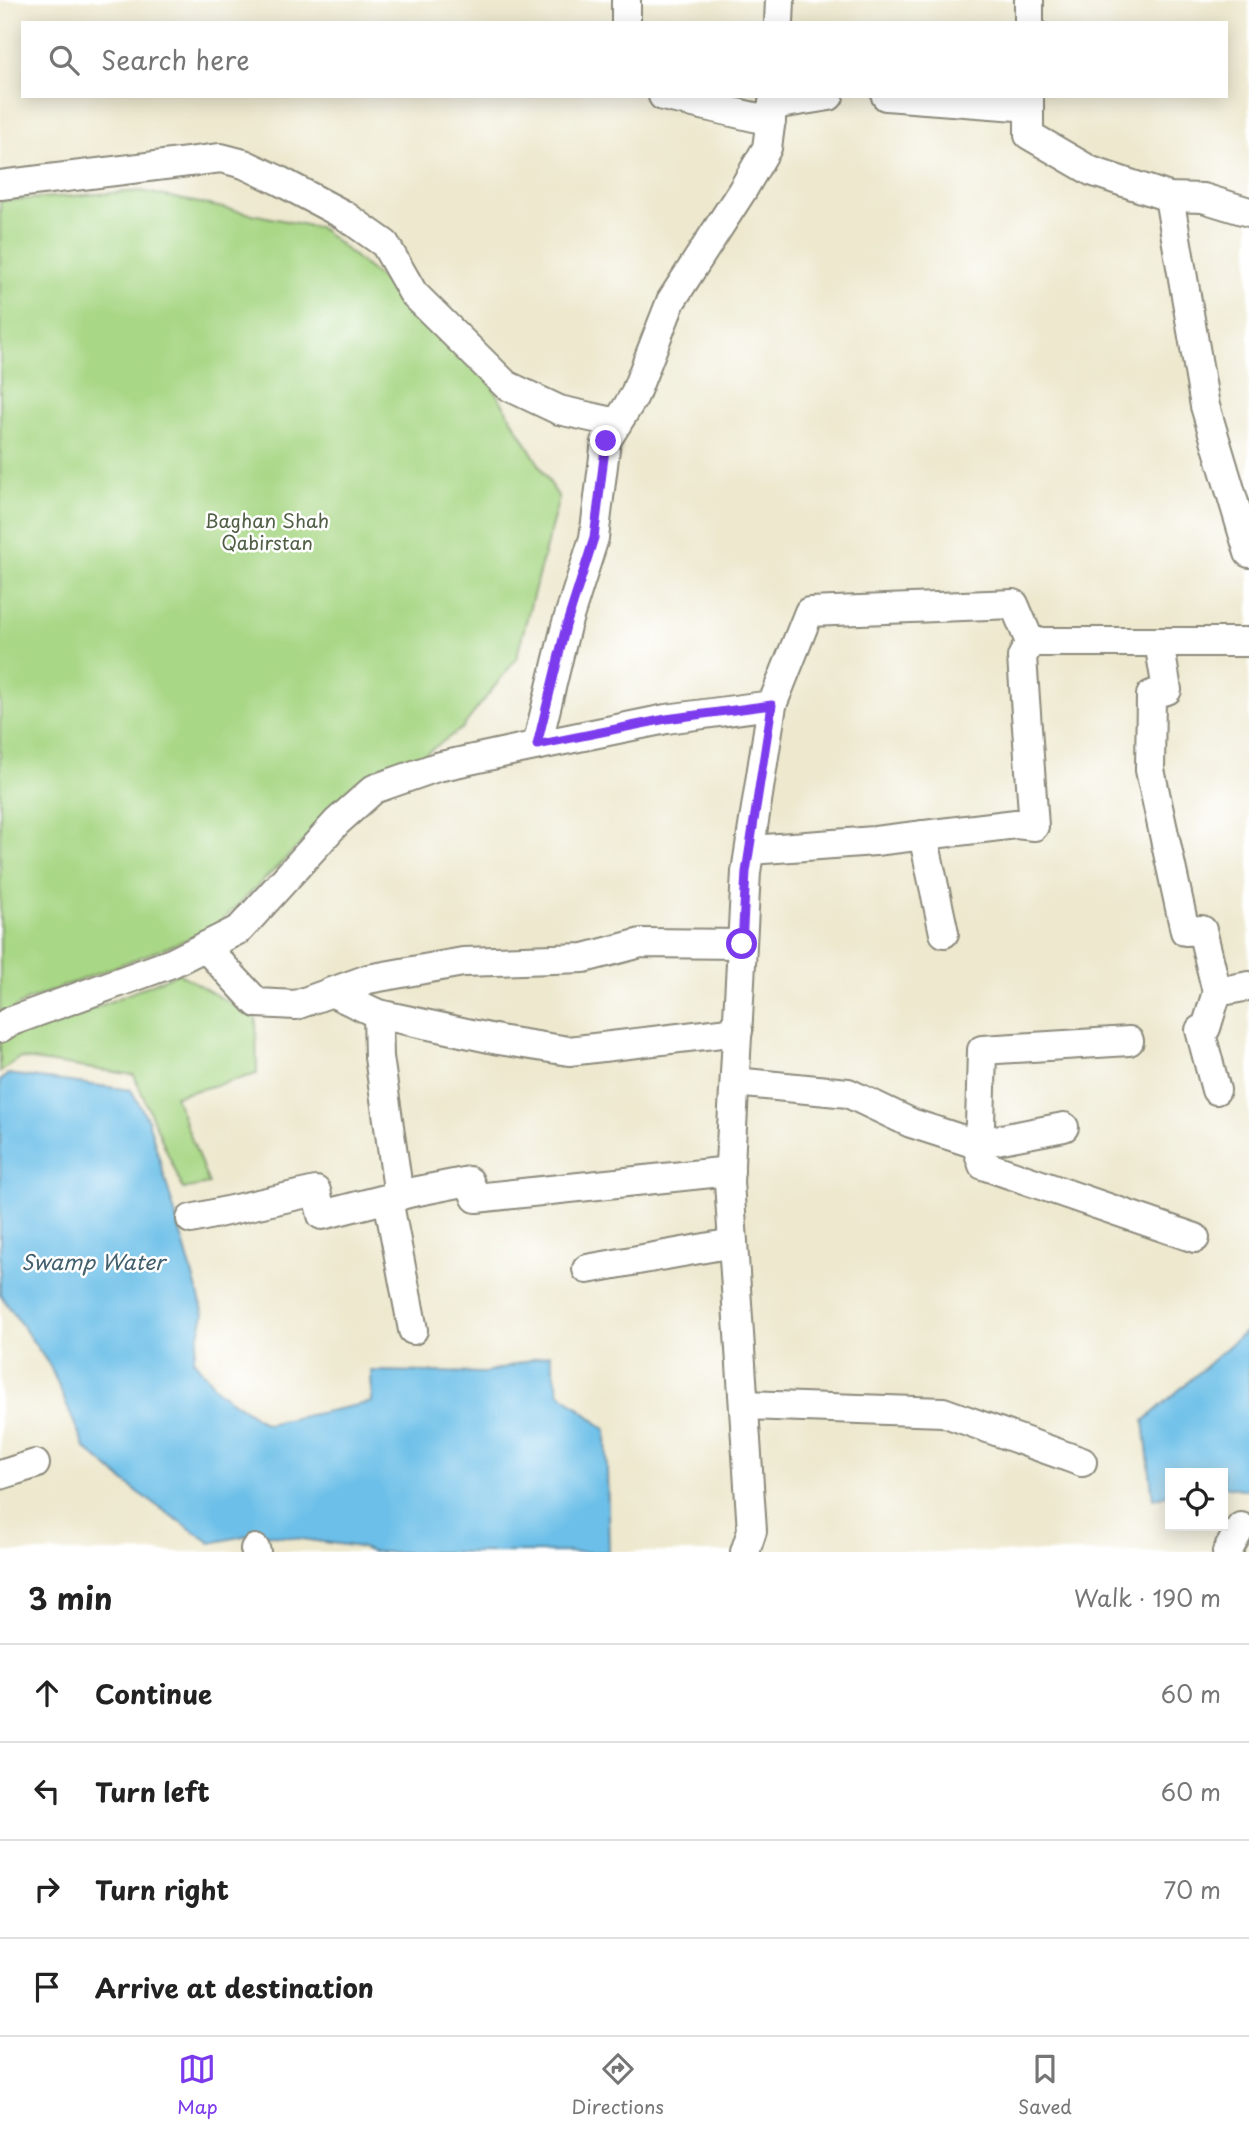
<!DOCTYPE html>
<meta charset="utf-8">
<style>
:root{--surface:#fff;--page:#f2f2f2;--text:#222;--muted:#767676;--line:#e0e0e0;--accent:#7c3aed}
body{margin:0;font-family:"Playpen Sans",sans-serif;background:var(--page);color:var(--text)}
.controls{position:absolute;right:21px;bottom:21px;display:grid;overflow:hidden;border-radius:0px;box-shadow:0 4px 18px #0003}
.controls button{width:63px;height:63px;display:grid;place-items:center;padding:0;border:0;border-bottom:2px solid var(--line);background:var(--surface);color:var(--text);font:35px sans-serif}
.stop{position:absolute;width:21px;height:21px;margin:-16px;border:5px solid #7c3aed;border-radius:50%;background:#fff}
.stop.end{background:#7c3aed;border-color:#fff;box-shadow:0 2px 7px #0008}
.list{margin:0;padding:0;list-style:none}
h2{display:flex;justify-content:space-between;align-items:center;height:91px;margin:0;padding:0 28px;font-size:30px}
h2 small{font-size:23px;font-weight:400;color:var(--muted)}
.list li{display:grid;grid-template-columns:46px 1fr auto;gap:21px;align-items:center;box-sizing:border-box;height:98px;padding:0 28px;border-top:2px solid var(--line)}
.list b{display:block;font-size:26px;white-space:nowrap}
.list em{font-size:23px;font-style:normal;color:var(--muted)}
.icon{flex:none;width:38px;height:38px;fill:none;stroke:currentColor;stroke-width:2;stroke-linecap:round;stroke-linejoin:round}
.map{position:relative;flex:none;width:1249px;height:1552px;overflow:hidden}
.search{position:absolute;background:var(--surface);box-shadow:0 4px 18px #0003;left:21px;right:21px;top:21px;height:77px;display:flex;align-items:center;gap:18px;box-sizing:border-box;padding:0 24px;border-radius:0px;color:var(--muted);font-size:26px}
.sheet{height:483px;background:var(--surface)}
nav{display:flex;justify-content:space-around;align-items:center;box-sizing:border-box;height:98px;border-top:2px solid var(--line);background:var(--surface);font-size:19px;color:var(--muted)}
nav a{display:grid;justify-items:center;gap:4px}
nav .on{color:var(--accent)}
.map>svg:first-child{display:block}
</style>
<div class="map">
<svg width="1249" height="1552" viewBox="0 0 1249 1552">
<rect width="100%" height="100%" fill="#fff"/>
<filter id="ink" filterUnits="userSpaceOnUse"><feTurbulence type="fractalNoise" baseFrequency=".0143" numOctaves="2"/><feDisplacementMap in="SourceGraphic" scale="14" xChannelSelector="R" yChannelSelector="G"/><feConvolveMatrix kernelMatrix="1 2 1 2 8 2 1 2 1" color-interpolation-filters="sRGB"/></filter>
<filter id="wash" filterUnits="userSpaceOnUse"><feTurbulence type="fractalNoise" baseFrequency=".00686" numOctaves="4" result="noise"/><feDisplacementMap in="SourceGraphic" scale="28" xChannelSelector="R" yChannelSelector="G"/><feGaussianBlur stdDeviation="1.57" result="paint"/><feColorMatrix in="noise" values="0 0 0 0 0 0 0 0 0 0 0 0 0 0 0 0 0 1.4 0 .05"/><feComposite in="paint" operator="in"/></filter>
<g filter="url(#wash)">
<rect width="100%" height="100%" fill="#ede8ce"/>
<g fill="#a8d785" stroke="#6a8158" stroke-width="2">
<path d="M141,191L320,228L474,356L559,498L516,659L462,728L405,768L365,782L212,930L28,1000L0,1017V201Z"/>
<path d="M178,973L256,1018L257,1074L175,1096L209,1184L183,1189L134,1075L19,1058L0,1072V1040L88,1011Z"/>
</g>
<g fill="#6cbfe8" stroke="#4c758a" stroke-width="2">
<path d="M8,1074L131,1090L148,1120L204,1314L193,1359L219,1392L266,1424L372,1402L371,1371L486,1373L550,1354L559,1392L606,1430L609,1552H372L359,1547L258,1533L211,1543L137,1492L85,1448L50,1366L0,1294V1081Z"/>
<path d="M1249,1328V1490L1223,1486V1473H1170V1494L1153,1499L1144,1421Z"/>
</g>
</g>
<g filter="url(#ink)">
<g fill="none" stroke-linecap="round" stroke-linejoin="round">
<defs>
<g id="street">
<path d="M626,0V23"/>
<path d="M779,23L780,0"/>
<path d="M1029,23V0"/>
<path d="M663,96L771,121"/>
<path d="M886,96L1029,107"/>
<path d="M1029,96V135L1091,171L1169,197L1203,198L1249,212"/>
<path d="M773,105L829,96"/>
<path d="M0,185L221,158L244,164L278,180L344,215L385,244L413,293L506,385L559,410L617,423"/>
<path d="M1169,197L1205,406L1249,553"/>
<path d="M1030,642H1249"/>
<path d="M1159,642L1167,690L1151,695L1150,770L1185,931L1202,930L1217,992L1206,1028L1200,1030L1216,1090"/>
<path d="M537,745L566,626L594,538L606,441L634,396L671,301L742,191L767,148L774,96"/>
<path d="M923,835L944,933"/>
<path d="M205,947L257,1003L296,1005L368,979L463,962L584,958L641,943L742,944"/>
<path d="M331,992L378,1014L499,1040L569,1051L738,1031"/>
<path d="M1217,992L1249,986"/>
<path d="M378,1014L379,1057L399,1196"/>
<path d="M0,1028L9,1022L172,963L240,929L337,822L374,789L437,767L520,749L666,719L772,705"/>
<path d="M1129,1041L982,1050L980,1125L976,1144L983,1165L1195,1238"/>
<path d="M735,1082L848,1093L911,1123L976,1144L1064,1127"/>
<path d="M388,1199L413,1330"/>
<path d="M191,1219L316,1191L322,1215L413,1192L469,1181L476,1198L730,1171"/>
<path d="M587,1269L733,1243"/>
<path d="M744,1405L943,1412L1082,1462"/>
<path d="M0,1475L35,1464"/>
<path d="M255,1549L256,1552"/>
<path d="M745,1552L752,1531L729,1182L746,872L772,705L809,612L1014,604L1030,642L1022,657L1034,826L1016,824L875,841L750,850"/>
<path d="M1227,1552L1241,1527"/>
</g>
</defs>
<use href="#street" stroke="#8c8a7c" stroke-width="32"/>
<use href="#street" stroke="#fff" stroke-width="28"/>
</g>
</g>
<g fill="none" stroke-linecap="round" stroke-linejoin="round" filter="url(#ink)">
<path stroke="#7c3aed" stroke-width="9" d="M606,441L594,538L566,626L537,745L666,719L772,705L746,872L742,944"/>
</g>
<g text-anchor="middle" stroke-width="5" stroke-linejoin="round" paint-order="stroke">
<g font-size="19" fill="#505f46" stroke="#fff">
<text x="267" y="528">Baghan Shah<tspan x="267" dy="22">Qabirstan</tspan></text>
</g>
<g font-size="21" font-style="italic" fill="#425f6d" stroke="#fff">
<text x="93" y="1270">Swamp Water</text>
</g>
</g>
</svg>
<div class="controls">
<button><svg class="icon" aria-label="locate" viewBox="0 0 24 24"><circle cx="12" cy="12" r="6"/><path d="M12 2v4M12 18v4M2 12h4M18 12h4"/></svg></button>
</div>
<div class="stop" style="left:742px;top:944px"></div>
<div class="stop end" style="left:606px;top:441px"></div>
<div class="search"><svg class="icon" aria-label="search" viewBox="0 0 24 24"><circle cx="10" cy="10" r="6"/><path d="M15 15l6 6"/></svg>Search here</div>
</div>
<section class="sheet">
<h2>3 min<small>Walk · 190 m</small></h2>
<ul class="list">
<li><svg class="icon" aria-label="ahead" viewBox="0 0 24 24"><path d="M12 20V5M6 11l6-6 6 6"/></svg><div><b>Continue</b></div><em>60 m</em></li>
<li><svg class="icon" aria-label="left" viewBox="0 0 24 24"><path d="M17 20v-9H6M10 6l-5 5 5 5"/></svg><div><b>Turn left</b></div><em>60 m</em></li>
<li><svg class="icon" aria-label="right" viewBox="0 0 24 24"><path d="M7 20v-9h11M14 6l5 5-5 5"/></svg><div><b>Turn right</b></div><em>70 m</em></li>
<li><svg class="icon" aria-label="arrive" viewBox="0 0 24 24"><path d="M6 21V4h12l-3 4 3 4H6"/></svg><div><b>Arrive at destination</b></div></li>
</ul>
</section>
<nav>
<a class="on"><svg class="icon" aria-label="map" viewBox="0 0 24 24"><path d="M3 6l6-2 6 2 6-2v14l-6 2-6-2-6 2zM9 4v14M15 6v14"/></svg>Map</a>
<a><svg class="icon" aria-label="directions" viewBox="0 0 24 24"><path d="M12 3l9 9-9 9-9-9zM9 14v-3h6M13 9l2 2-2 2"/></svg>Directions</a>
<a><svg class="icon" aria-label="saved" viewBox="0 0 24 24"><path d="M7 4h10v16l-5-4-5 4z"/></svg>Saved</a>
</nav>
